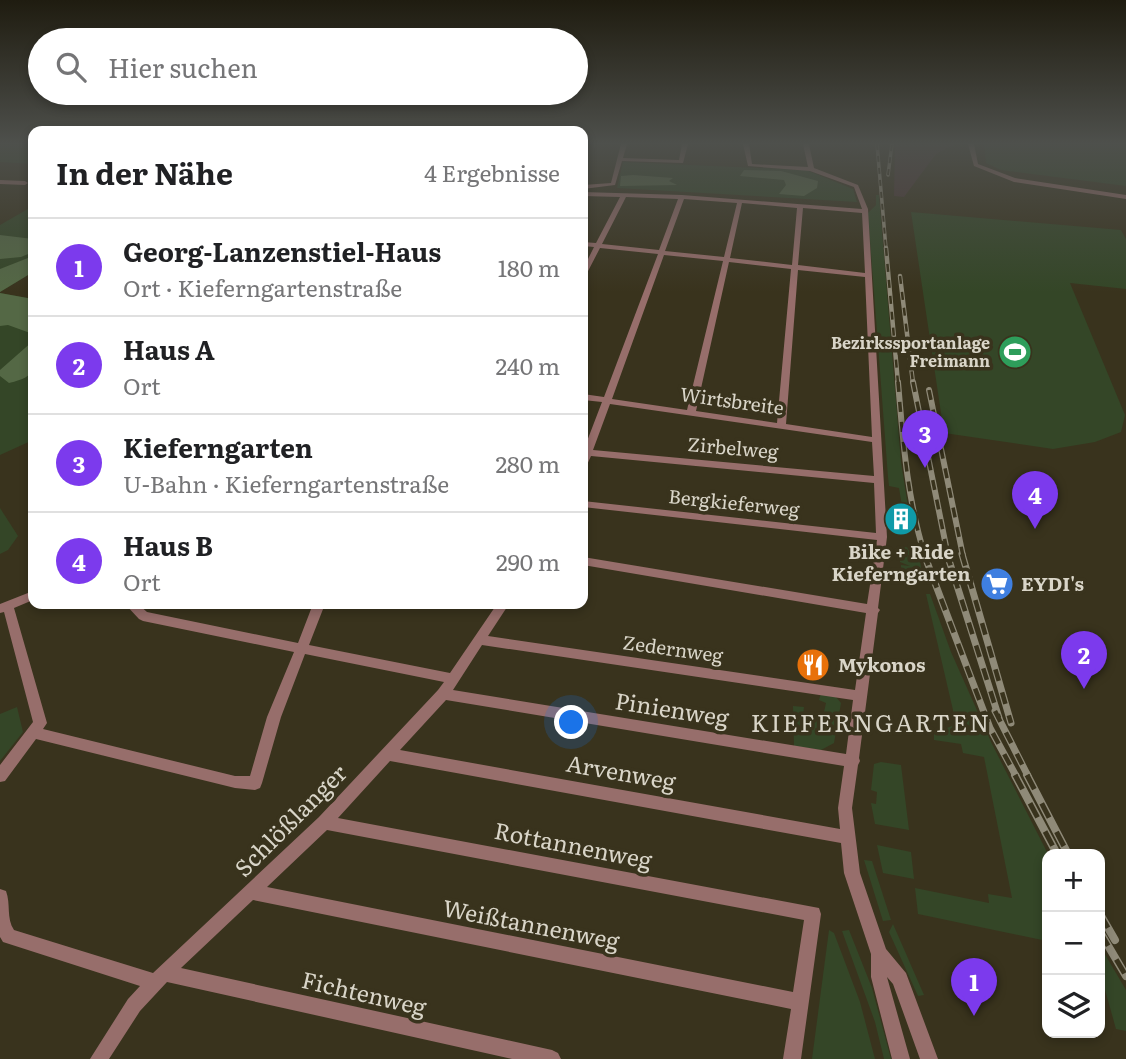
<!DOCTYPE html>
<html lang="de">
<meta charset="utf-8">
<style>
:root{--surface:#fff;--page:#f2f2f2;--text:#202124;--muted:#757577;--line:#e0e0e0;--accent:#7c3aed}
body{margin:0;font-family:Literata,serif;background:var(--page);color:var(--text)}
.controls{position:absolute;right:21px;bottom:21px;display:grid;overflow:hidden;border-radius:14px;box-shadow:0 4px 10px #0003}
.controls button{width:63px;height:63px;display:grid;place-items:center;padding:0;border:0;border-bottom:2px solid var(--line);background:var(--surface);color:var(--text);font:35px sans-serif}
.you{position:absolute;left:572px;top:723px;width:24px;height:24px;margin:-18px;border:5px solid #fff;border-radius:50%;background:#1a73e8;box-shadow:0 0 0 10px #1a73e833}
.badge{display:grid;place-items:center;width:46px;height:46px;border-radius:50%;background:var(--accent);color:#fff;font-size:23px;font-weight:700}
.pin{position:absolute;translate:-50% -58px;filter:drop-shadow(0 2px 4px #0008)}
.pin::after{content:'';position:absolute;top:37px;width:24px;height:21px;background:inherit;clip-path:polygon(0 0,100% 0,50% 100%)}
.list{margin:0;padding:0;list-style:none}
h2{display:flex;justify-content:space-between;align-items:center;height:91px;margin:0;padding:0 28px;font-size:30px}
h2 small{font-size:23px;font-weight:400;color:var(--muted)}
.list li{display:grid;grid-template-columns:46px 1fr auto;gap:21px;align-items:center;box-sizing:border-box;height:98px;padding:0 28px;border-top:2px solid var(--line)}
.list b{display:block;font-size:26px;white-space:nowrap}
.list p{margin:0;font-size:23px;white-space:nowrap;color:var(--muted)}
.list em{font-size:23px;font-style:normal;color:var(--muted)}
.icon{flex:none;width:38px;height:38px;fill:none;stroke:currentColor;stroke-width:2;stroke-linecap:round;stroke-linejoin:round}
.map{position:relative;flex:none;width:1126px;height:1059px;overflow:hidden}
.search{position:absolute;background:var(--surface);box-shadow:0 4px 10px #0003;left:28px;top:28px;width:560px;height:77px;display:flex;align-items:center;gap:18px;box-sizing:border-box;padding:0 24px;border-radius:38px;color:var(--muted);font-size:26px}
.panel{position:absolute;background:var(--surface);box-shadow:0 4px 10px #0003;left:28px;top:126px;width:560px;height:483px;border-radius:14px}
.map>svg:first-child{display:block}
</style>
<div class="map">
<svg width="1126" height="1059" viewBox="0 0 1126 1059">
<rect width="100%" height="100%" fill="#39331d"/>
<path fill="#4a3534" d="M895,144H955L936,154L904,197L894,196Z"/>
<g fill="#344627">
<path d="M0,144H33V164L0,162Z"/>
<path d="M984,144H1126V186L1001,170L986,163Z"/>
<path d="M623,162L806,170L853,189L857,202L617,188Z"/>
<path d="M876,195H879L901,462L908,507L902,506L899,488L889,486L888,477L868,213L876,205Z"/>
<path d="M33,206V272L0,292V225Z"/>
<path d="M911,212L1121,230L1126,239V289L1070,283L1125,415L1121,432L1095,442L1053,449L944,433Z"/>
<path d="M0,293L33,299V440L0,455Z"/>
<path d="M0,508L18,536L8,550L0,554Z"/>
<path d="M899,546L911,548L913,556H919L923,578L914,576V581L901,579V565L910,566L900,562Z"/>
<path d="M926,594H930L951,652L992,744L1048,854L1047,941L918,914L915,888L989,903L988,894L1012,898L984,757L963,753L961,744L934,740V733L952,726L953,710Z"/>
<path d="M821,693L835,696L841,703L834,743L821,750L794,746L793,706L804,707L803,715L822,721L826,703L819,700Z"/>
<path d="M17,707L23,732L0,761V714Z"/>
<path d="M881,762L901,765L909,830L875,824L871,803L876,804L877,792L871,790L874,764Z"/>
<path d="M877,845L911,852L914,879L883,873Z"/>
<path d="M864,860L872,861L891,920L883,921Z"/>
<path d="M893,924L924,995L918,996L889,932Z"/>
<path d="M829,930L834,933L860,1002L875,1059H812Z"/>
<path d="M849,930L872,988L891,1059H884L875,1022L842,931Z"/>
<path d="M1100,946L1126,990V1031L1116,1029L1100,972Z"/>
</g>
<g fill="#546845">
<path d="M744,170L781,171L818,181L817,188L804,196L779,194L786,185L784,180L740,176Z"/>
<path d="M633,175L673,178L669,181L677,185L620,186L621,176Z"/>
<path d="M0,235L33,239V252L21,257L0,259Z"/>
<path d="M33,256V272L0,292V269Z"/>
<path d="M0,293L33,299V334L8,325L0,326Z"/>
<path d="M33,341C33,369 39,376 9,383L0,376V370Z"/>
</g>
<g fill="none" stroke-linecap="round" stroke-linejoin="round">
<g fill="#976e6b" fill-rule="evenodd">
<path d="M621,144H627L623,158L679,160L682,144H688L683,163L622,161L615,185L583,189V185L611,183Z"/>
<path d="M743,144H749L752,164L808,167L803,144H809L814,168L858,185L868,209L887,537L878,608L880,610L878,613L859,758L860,761L858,765L852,808L860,873L886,949L906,973L938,1059H920L893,984L887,977L910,1059H892L871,977V954L844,873L841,843L390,761L338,818L819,908L821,914L801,1059H783L791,1009L253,900L181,968L552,1050L558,1053L561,1059H512L167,982L140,1011L109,1059H90L128,999L140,986L3,942L0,937V889L6,891C11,904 6,918 14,930L153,973L319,817L438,690L444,682L305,654L281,717L262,783L260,788L255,790L235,788L36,739L5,781L0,782V765L33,722L4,612L0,613V604L33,591V600L14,608L47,723L43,729L235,776H250L267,717L294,652L143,621L139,619L125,604H138L147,612L298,643L313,604H325L309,645L450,673L497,604H509L488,636L855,690L866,613L583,565V557L867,604L877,540L583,507V501L876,533L874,483L591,456L586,467L583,468V449H584L602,402L583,400V394L604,397L658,254L600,248L586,275L583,277V269L594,247L583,246V242L596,243L620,197L583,196V192L682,195L862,209L854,187L810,171L748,166ZM626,197L678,199L659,250L602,244ZM684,199L737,203L724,257L665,251ZM742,203L797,208L792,265L730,258ZM803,208L862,213L865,273L798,265ZM664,255L723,261L687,410L612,399ZM729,262L791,269L777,423L696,411ZM798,270L865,277L872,437L786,424ZM610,404L872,442L874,476L593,450ZM482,645L853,700L846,754L453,690ZM446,700L844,766L838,808L840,829L400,750ZM327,830L804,920L793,992L267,887Z"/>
<path d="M968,144H974L978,164L1015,178L1126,195V199L1014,182L974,166Z"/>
<path d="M0,180L25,181L28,183L25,185L0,184Z"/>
</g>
<defs>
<g id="rail-far4">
<path d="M877,144L886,249"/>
<path d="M888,175L892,144"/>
</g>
<g id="rail-far3">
<path d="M886,248L898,383"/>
<path d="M900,276L913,383"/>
</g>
<g id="rail-far2">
<path d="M898,382C903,440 907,499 925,556"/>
<path d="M913,382L948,556"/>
<path d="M929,390L963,556"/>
</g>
<g id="rail-far1">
<path d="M924,554L990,728L1016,776"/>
<path d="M947,554L999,718"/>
<path d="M962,554L1011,723"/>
<path d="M995,711L1028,776"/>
</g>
<g id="rail">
<path d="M1015,775L1057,854"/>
<path d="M1027,775L1068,854"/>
<path d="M1100,914L1115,940"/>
<path d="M1100,932L1126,976"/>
</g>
</defs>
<use href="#rail-far4" stroke="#8f8a78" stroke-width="3.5"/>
<use href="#rail-far3" stroke="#8f8a78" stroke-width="4.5"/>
<use href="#rail-far2" stroke="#8f8a78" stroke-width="6"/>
<use href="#rail-far1" stroke="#8f8a78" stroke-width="7"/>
<use href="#rail" stroke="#8f8a78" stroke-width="8"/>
<use href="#rail-far4" stroke="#39331d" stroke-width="2" stroke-dasharray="6" stroke-linecap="butt"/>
<use href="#rail-far3" stroke="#39331d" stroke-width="2.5" stroke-dasharray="8" stroke-linecap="butt"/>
<use href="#rail-far2" stroke="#39331d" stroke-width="3.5" stroke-dasharray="10" stroke-linecap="butt"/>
<use href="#rail-far1" stroke="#39331d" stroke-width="4.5" stroke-dasharray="12" stroke-linecap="butt"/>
<use href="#rail" stroke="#39331d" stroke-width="5" stroke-dasharray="16" stroke-linecap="butt"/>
</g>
<linearGradient id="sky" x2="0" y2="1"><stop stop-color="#1f1c10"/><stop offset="0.49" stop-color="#4e504c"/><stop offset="1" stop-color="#4e504c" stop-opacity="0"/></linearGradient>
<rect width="1126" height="292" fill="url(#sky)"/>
<defs>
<symbol id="stadium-disc" viewBox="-11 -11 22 22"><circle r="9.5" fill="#2e9e5b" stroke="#39331d"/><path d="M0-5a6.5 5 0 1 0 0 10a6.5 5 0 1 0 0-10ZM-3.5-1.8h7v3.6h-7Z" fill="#fff"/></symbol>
<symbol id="building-disc" viewBox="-11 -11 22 22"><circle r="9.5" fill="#0f9aa8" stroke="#39331d"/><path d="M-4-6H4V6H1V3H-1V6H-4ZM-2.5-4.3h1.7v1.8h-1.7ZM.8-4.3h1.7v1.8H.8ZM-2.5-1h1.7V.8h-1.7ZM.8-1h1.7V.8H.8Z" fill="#fff"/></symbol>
<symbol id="supermarket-disc" viewBox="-11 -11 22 22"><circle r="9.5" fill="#3f7fe0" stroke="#39331d"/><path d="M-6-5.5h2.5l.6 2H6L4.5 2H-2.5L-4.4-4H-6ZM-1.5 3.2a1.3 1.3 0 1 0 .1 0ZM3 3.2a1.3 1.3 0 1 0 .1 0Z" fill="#fff"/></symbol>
<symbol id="restaurant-disc" viewBox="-11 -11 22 22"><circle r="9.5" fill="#e8710a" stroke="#39331d"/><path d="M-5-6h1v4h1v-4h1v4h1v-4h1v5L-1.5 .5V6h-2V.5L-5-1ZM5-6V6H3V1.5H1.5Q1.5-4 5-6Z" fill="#fff"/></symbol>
</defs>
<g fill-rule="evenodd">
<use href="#stadium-disc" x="996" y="333" width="38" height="38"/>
<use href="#building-disc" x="882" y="500" width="38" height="38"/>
<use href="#supermarket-disc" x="978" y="565" width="38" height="38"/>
<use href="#restaurant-disc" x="794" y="646" width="38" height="38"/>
</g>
<g text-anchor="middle" stroke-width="7" stroke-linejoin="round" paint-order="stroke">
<g font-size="16" font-weight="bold" fill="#d9d5c8" stroke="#39331d" text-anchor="end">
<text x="990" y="349">Bezirkssportanlage<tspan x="990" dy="18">Freimann</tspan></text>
</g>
<g font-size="19" fill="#d9d5c8" stroke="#39331d">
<text transform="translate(732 401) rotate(8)" y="7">Wirtsbreite</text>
<text transform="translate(733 448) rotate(5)" y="7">Zirbelweg</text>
<text transform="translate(734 503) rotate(6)" y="7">Bergkieferweg</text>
<text transform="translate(673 649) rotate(8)" y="7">Zedernweg</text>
</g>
<g font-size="19" font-weight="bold" fill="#d9d5c8" stroke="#39331d" text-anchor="start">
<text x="901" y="559" text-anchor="middle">Bike + Ride<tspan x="901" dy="22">Kieferngarten</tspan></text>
<text x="1021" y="591">EYDI's</text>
<text x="838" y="672">Mykonos</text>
</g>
<g font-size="23" fill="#d9d5c8" stroke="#39331d">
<text transform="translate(672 710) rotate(9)" y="8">Pinienweg</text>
<text transform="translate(621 773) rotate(10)" y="8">Arvenweg</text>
<text transform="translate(291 821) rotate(-45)" y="8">Schlößlanger</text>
<text transform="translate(573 846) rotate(11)" y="8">Rottannenweg</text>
<text transform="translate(531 925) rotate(11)" y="8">Weißtannenweg</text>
<text transform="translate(364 994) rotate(13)" y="8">Fichtenweg</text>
</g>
<g font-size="24" letter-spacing="2" fill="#d9d5c8" stroke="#39331d">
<text x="871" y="732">KIEFERNGARTEN</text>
</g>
</g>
</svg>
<div class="controls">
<button>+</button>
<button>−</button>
<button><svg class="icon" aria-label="layers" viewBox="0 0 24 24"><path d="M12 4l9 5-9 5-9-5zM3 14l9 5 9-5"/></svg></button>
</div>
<div class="you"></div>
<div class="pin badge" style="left:974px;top:1016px">1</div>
<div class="pin badge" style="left:1084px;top:689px">2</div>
<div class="pin badge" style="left:925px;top:468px">3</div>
<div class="pin badge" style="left:1035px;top:529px">4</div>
<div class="search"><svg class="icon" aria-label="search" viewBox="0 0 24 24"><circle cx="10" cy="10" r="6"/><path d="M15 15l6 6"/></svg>Hier suchen</div>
<section class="panel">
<h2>In der Nähe<small>4 Ergebnisse</small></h2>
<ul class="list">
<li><span class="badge">1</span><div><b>Georg-Lanzenstiel-Haus</b><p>Ort · Kieferngartenstraße</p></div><em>180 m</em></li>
<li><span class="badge">2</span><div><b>Haus A</b><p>Ort</p></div><em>240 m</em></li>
<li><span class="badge">3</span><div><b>Kieferngarten</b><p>U-Bahn · Kieferngartenstraße</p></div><em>280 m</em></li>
<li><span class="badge">4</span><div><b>Haus B</b><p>Ort</p></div><em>290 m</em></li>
</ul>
</section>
</div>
